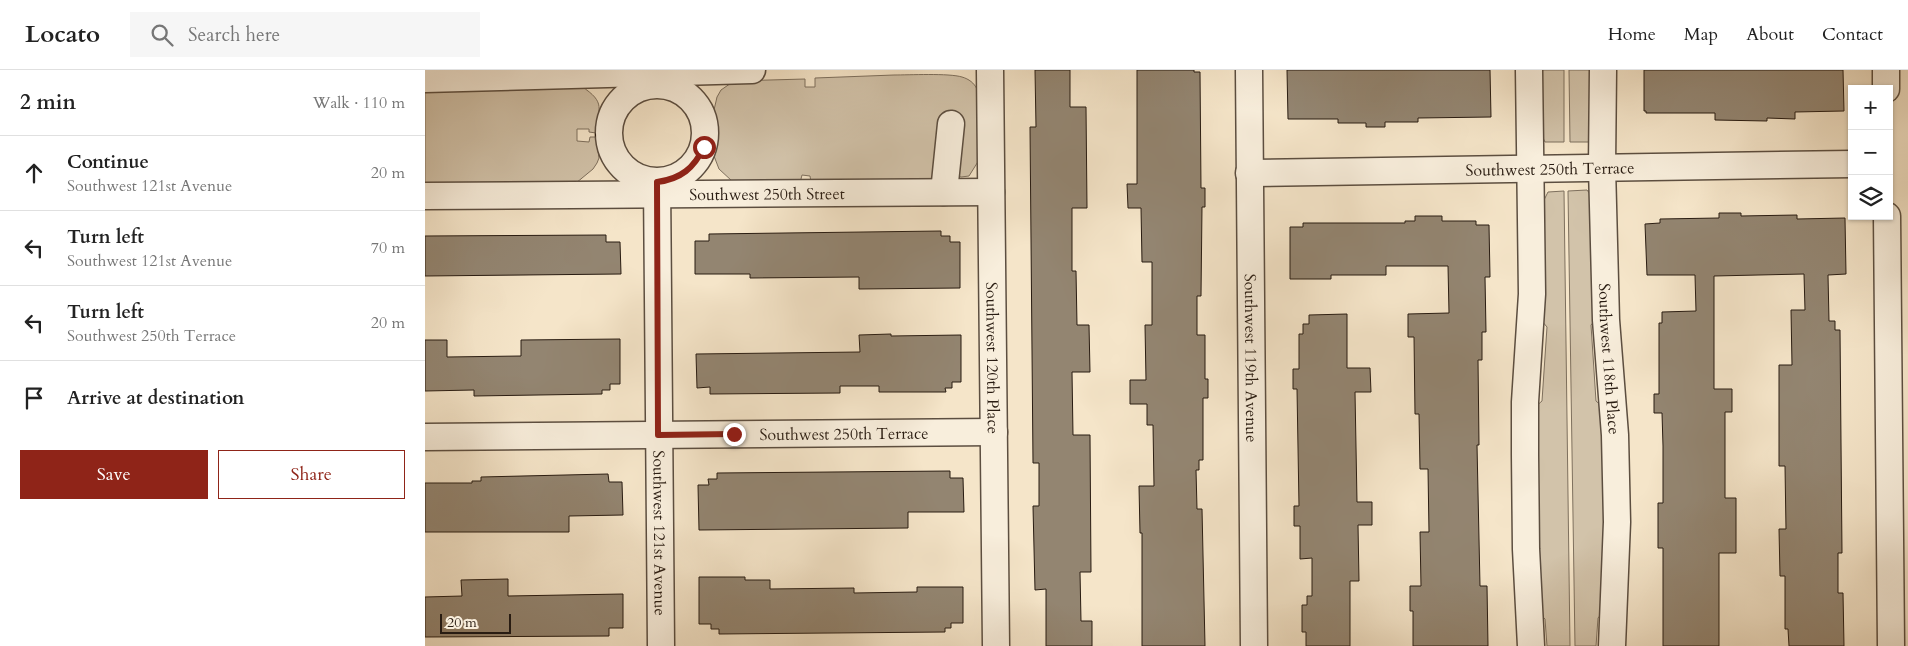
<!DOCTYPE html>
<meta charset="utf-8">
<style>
:root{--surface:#fff;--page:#f6f6f6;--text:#222;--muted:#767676;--line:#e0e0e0;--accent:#8f2418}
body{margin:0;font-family:Cardo,serif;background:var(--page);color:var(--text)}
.controls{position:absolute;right:15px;top:15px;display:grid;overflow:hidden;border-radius:0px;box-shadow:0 1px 4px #0004}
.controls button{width:45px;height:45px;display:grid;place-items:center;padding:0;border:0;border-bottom:1px solid var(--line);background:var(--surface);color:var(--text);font:25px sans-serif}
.scale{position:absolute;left:15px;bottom:12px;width:71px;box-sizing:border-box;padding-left:5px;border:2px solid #291c12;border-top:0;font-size:14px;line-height:18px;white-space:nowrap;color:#291c12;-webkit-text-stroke:4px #f8eedc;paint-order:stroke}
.stop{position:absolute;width:15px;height:15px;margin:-11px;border:4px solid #8f2418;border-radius:50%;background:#fff}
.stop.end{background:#8f2418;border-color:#fff;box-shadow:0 1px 5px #0008}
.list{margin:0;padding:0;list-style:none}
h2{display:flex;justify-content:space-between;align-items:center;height:65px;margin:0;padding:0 20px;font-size:21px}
h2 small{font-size:16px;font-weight:400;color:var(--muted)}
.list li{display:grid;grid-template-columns:32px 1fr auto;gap:15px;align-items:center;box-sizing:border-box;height:75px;padding:0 20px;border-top:1px solid var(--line)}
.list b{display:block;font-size:19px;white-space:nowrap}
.list p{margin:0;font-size:16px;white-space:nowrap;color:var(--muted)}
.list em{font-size:16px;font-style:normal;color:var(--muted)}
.actions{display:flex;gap:10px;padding:15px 20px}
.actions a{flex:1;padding:11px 0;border:1px solid var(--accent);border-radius:0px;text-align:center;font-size:18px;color:var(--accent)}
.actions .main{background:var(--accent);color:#fff}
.icon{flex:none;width:28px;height:28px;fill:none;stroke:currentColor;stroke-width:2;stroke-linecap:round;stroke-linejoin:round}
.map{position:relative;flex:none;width:1483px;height:576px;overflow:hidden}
header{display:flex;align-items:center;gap:30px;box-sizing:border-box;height:70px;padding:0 25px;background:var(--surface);border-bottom:1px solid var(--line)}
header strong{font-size:24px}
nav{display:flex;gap:28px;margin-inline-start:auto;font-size:18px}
.search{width:350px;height:45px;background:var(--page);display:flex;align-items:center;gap:12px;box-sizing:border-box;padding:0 18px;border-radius:0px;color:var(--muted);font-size:19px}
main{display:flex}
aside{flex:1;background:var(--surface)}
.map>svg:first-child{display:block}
</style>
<header>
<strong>Locato</strong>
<div class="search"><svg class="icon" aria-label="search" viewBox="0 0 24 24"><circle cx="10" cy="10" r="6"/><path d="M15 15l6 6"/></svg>Search here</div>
<nav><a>Home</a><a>Map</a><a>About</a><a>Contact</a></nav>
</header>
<main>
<aside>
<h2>2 min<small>Walk · 110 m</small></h2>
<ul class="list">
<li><svg class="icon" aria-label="ahead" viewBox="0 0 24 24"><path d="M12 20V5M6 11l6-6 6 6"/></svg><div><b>Continue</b><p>Southwest 121st Avenue</p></div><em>20 m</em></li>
<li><svg class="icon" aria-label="left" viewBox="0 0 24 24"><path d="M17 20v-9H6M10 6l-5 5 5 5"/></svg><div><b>Turn left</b><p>Southwest 121st Avenue</p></div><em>70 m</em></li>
<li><svg class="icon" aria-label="left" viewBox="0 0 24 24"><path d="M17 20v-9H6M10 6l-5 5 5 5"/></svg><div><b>Turn left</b><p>Southwest 250th Terrace</p></div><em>20 m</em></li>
<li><svg class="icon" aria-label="arrive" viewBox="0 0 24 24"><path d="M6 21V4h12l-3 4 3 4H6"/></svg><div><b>Arrive at destination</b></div></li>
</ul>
<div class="actions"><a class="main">Save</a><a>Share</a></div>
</aside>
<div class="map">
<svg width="1483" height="576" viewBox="0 0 1483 576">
<rect width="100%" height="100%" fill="#f5e5c9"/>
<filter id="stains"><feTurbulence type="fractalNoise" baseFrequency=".004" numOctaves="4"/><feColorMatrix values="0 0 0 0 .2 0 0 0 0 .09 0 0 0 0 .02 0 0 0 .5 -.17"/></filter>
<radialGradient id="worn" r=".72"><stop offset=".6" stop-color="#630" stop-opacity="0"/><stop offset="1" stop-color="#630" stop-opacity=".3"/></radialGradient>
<g fill="#d2c3aa" stroke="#7e705e">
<path d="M1114,0H1139V72H1120L1118,68Z"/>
<path d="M1144,0H1169L1165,72H1145Z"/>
<path d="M469,5C484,5 524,3 537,7C544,9 549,13 552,19L554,90L544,106L536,107L516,99L507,111L386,112L385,106L377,105L375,113L307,111L294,99L289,86L292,66L289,40L292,27L296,20L309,11L380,9V17H390V8Z"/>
<path d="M156,16C182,33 173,38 171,63L164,62V59H152V71L164,72L165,67H171L174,88L172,93L168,99L151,113L0,115V19Z"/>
<path d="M1162,120L1165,124L1171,249L1166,255L1171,331L1179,338V541L1173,548L1171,576H1150L1143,121Z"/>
<path d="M1139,121L1145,576H1122L1120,549L1114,543L1110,337L1117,331L1122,257L1116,250L1118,132L1123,122Z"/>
</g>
<g fill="#938571" stroke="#291c12">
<path d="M610,0H645V37H661L662,138H647V201H651L652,255H664L665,302H647L648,365H665L666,502H655L656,551H667V576H621V519L610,520L608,436H614V393H608L605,57H611Z"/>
<path d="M712,0H769V2H775L776,118H780V137H777L776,226H772V265H780V309H783V328H778V390H774V400H771L772,439H777L780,576H717V463H715L714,416H729L728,355H722V334H705V310H721L720,255H727V192H717L716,138H703L702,114H712Z"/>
<path d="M862,0H1065L1066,47L993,48V52H960V57H941V53H913V49H863Z"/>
<path d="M1219,0H1418L1419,41L1370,42V49L1342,48V51L1290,50V43H1221V41H1219Z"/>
<path d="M1294,143H1316V146L1372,145V149L1420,148L1421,204L1403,205L1404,251H1410V260H1415L1417,483H1413V523H1418L1419,576H1364L1363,559H1360V506H1355L1354,459H1361L1360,396H1354V295H1367L1366,240H1380L1379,204L1289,206V319H1307V342H1300V428H1311V483H1294V576H1238V478H1233V433H1238V376L1237,343H1229V324H1234V253H1237V242L1271,241L1270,205H1222L1220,154L1235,153V149L1294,148Z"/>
<path d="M990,146H1017V151H1051V155H1064L1065,207H1060L1061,262H1057V290H1053L1054,375H1052L1055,516H1062L1063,576H988V541H985V516H996L995,462H1004L1003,399H995L994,344H990L989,267H983V244L1024,243L1023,196H961V205H906V209H865V157H878V153H980V151H990Z"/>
<path d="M516,161V166H525V172H535V218L434,219V207L325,208V204H270V171H284V164Z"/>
<path d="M181,165V172H195L196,204L0,206V166Z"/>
<path d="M922,244V298H945L946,322H930L932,432H947V455H933L934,511H925V576H881V562H877V535H882V526H887V488L875,489V456H869V436H874L872,319H868V299H874V264H878V254H884V245Z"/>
<path d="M466,264V266L536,265V312H527V318H520L521,322H454V316H415V323L285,324V317L272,318L271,284L435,282L434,265Z"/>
<path d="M195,269V314H185V320H177V324L49,326V320L0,321V270H22V287L96,286V270Z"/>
<path d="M525,401V408H538L539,442H483V458L274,460L273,415H284L283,409H292V403Z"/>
<path d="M183,404L184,412H197L198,445L144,446V462H0V413H47V411H56V407Z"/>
<path d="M274,507H320V510H345V519L429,518V523L492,522V517H538V553H526V558H520V562L294,564V559H286V554H274Z"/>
<path d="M83,509V526L198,524V558H184V566L0,567V527L37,526L36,510Z"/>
</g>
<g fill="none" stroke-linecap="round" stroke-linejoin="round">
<defs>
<g id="minor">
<path id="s1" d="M565,0L571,576"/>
<path id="s2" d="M824,0L829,576"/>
<path d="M1104,0L1107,224L1100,332V385L1101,479L1106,576"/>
<path id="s3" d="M1178,0L1177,97L1181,250L1190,365L1192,452L1187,576"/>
<path d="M1461,0V19"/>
<path d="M0,9L327,0"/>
<circle cx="232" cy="63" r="48"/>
<path id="s4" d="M824,103L1427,94"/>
<path id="s5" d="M232,112L236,576"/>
<path d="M519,122L526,54"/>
<path id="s6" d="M0,126L566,122"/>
<path d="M1462,146L1466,576"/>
<path id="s7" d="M0,367L569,362"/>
</g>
</defs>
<use href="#minor" stroke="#5c4e40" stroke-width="29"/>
<path stroke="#291c12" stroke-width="3" stroke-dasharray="1 2.5" stroke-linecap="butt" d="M170,65H183"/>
<use href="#minor" stroke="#f8eedc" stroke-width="26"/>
</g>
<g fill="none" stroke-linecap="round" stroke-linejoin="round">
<path stroke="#8f2418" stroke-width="6" d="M279,77C269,98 256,109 232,112L233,365L309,364"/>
</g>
<g text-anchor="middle" stroke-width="4.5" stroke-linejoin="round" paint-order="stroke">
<g font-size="16" fill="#291c12" stroke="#f8eedc">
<text dy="6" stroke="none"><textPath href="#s4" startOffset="301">Southwest 250th Terrace</textPath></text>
<text dy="6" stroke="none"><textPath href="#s6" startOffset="342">Southwest 250th Street</textPath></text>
<text dy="6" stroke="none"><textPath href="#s1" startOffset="288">Southwest 120th Place</textPath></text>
<text dy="6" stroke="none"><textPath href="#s2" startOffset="288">Southwest 119th Avenue</textPath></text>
<text dy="6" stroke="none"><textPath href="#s3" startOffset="289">Southwest 118th Place</textPath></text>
<text dy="6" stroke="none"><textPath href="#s7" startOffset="419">Southwest 250th Terrace</textPath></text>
<text dy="6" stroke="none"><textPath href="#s5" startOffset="351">Southwest 121st Avenue</textPath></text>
</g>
</g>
<rect width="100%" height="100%" filter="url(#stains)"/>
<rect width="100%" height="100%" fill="url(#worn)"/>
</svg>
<div class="controls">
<button>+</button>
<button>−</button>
<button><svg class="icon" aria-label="layers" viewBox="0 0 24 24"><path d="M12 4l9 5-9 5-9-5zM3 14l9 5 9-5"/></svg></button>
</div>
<div class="scale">20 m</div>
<div class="stop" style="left:279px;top:77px"></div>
<div class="stop end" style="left:309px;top:364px"></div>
</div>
</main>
